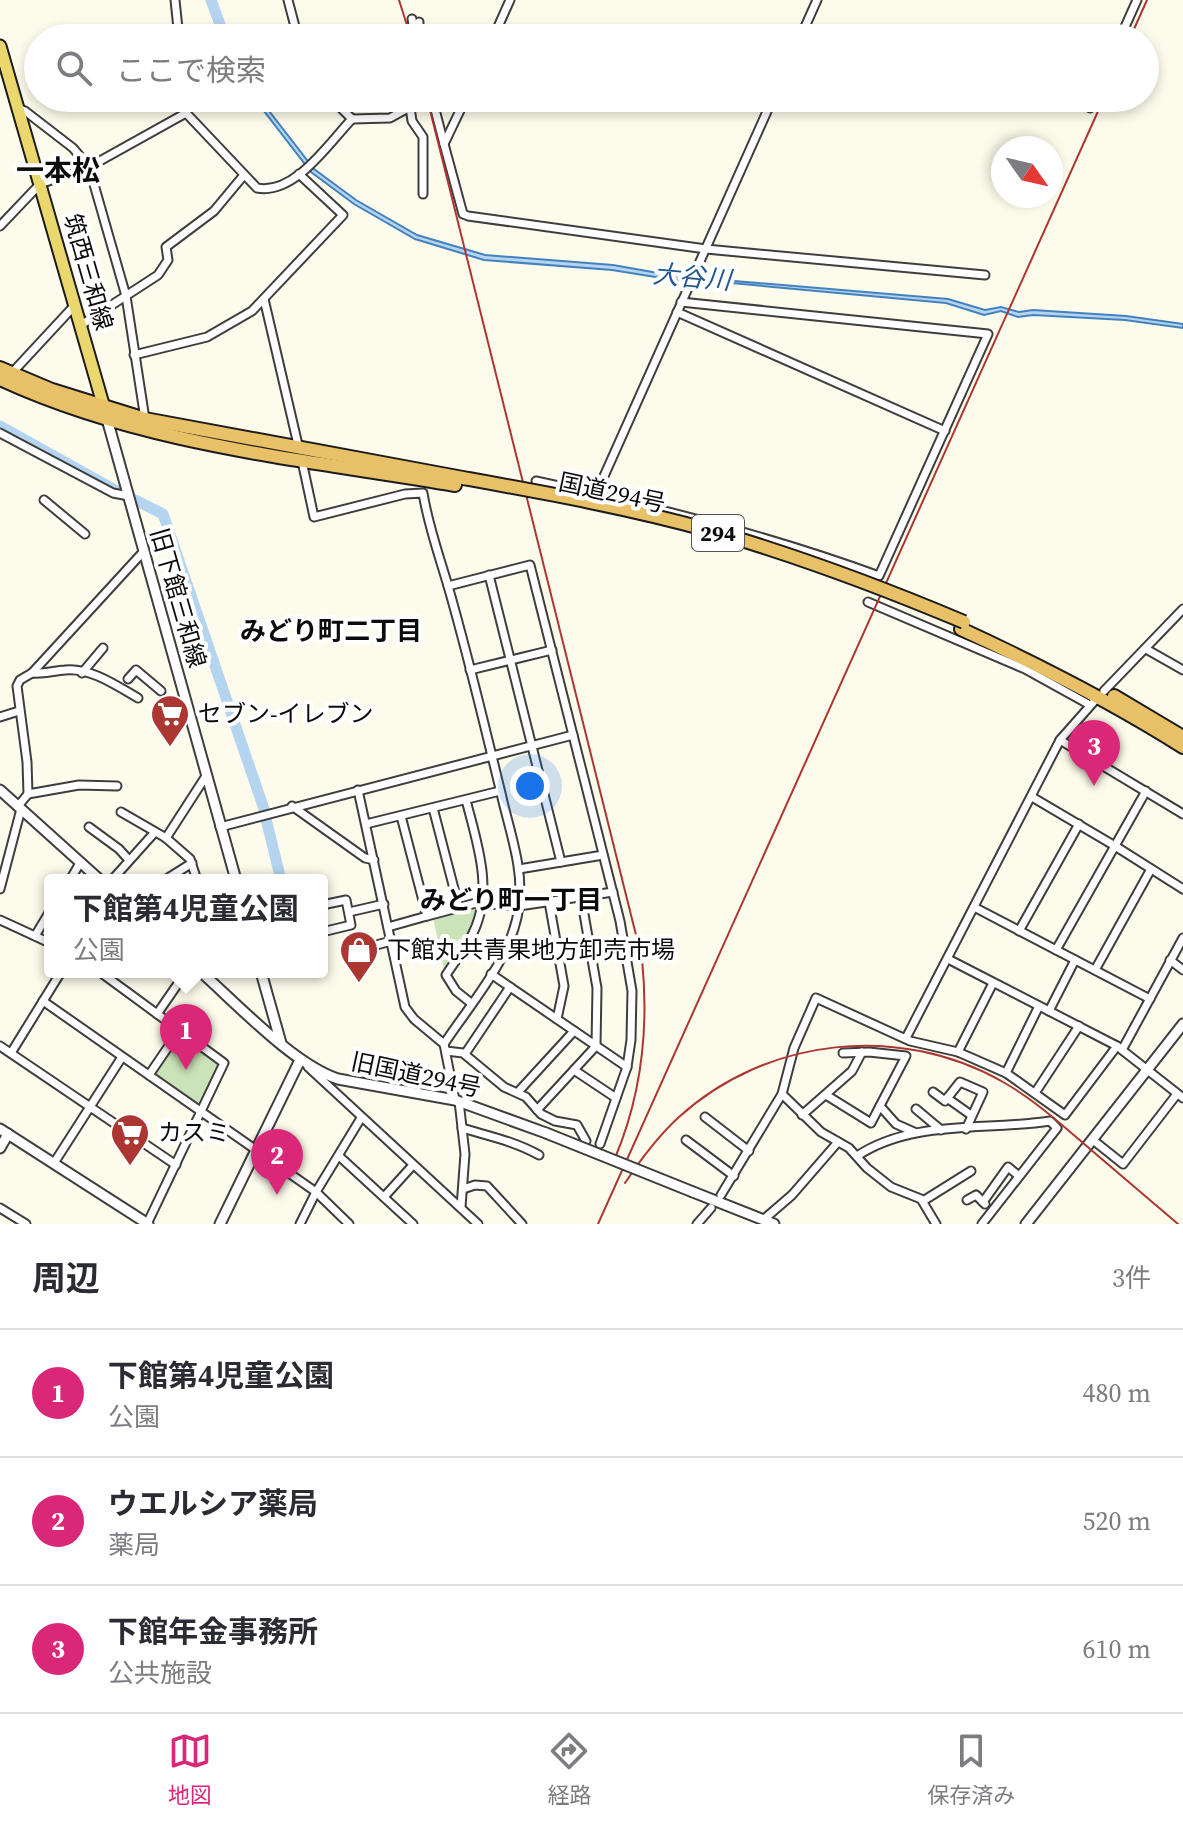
<!DOCTYPE html>
<html lang="ja">
<meta charset="utf-8">
<style>
:root{--surface:#fff;--page:#f7f7f7;--text:#2b2b33;--muted:#7c7c81;--line:#e1e1e2;--accent:#db2777}
body{margin:0;font-family:"Source Serif 4","Noto Sans JP",serif;background:var(--page);color:var(--text)}
.compass{position:absolute;left:991px;top:136px;width:72px;height:72px;border-radius:50%;background:var(--surface);box-shadow:0 4px 12px #0003;rotate:124deg}
.you{position:absolute;left:530px;top:786px;width:28px;height:28px;margin:-20px;border:6px solid #fff;border-radius:50%;background:#1a73e8;box-shadow:0 0 0 12px #1a73e833}
.badge{display:grid;place-items:center;width:52px;height:52px;border-radius:50%;background:var(--accent);color:#fff;font-size:26px;font-weight:700}
.pin{position:absolute;translate:-50% -66px;filter:drop-shadow(0 2px 4px #0008)}
.pin::after{content:'';position:absolute;top:42px;width:28px;height:24px;background:inherit;clip-path:polygon(0 0,100% 0,50% 100%)}
.popup{position:absolute;left:44px;top:874px;width:284px;height:104px;box-sizing:border-box;display:grid;place-content:center;border-radius:8px;background:var(--surface);filter:drop-shadow(0 2px 6px #0005);font-size:26px;white-space:nowrap;color:var(--muted)}
.popup b{font-size:30px;color:var(--text)}
.popup::after{content:'';position:absolute;left:50%;top:100%;margin-left:-16px;border:16px solid transparent;border-top-color:var(--surface)}
.list{margin:0;padding:0;list-style:none}
h2{display:flex;justify-content:space-between;align-items:center;height:104px;margin:0;padding:0 32px;font-size:34px}
h2 small{font-size:26px;font-weight:400;color:var(--muted)}
.list li{display:grid;grid-template-columns:52px 1fr auto;gap:24px;align-items:center;box-sizing:border-box;height:128px;padding:0 32px;border-top:2px solid var(--line)}
.list b{display:block;font-size:30px;white-space:nowrap}
.list p{margin:0;font-size:26px;white-space:nowrap;color:var(--muted)}
.list em{font-size:26px;font-style:normal;color:var(--muted)}
.icon{flex:none;width:44px;height:44px;fill:none;stroke:currentColor;stroke-width:2;stroke-linecap:round;stroke-linejoin:round}
.map{position:relative;flex:none;width:1183px;height:1224px;overflow:hidden}
.search{position:absolute;background:var(--surface);box-shadow:0 4px 12px #0003;left:24px;right:24px;top:24px;height:88px;display:flex;align-items:center;gap:20px;box-sizing:border-box;padding:0 28px;border-radius:44px;color:var(--muted);font-size:30px}
.sheet{height:488px;background:var(--surface)}
nav{display:flex;justify-content:space-around;align-items:center;box-sizing:border-box;height:112px;border-top:2px solid var(--line);background:var(--surface);font-size:22px;color:var(--muted)}
nav a{display:grid;justify-items:center;gap:4px}
nav .on{color:var(--accent)}
.map>svg:first-child{display:block}
</style>
<div class="map">
<svg width="1183" height="1224" viewBox="0 0 1183 1224">
<rect width="100%" height="100%" fill="#fdfbeb"/>
<g fill="#cbe3b9">
<path d="M476,906L479,908L472,930L447,968H444L433,918Z"/>
<path d="M180,1035L218,1063L219,1067L202,1103L198,1105L155,1074V1070Z"/>
</g>
<path fill="#b5d4ef" stroke="#4482be" stroke-width="2" d="M254,98H259L314,169L356,200L417,235L485,255L613,265L675,276L948,299L985,310L1001,307L1019,312L1033,310L1126,316L1183,324V328L1125,320L1033,315L1018,317L1001,311L984,315L946,303L709,281L674,280L612,270L484,260L415,239L354,204L311,172Z"/>
<g fill="none" stroke-linecap="round" stroke-linejoin="round">
<g stroke="#b5d4ef" stroke-width="11">
<path d="M211,0L225,38"/>
<path d="M0,426L117,491"/>
<path d="M135,500L163,514L264,809"/>
<path d="M266,819L281,880"/>
</g>
<defs>
<g id="minor">
<path d="M175,0L179,38"/>
<path d="M288,0L298,38"/>
<path d="M412,19L415,38"/>
<path d="M419,22V38"/>
<path d="M493,38L510,0"/>
<path d="M800,38L817,0"/>
<path d="M1120,38L1137,0"/>
<path d="M184,98L186,113L257,188C295,195 328,144 352,119L331,98"/>
<path d="M432,98L444,144"/>
<path d="M466,98L444,144L463,214L468,216L706,249L985,275"/>
<path d="M18,108L25,111L73,148L89,167L126,296L145,419"/>
<path d="M1090,108L1094,98"/>
<path d="M352,119L390,118L410,107L412,121L423,137V194"/>
<path d="M0,226L40,184L89,167L186,113"/>
<path d="M264,299L299,449"/>
<path d="M677,312L945,431"/>
<path d="M81,325L158,275L168,260L166,247L214,211L244,175"/>
<path d="M134,355L207,337L252,311L343,215L299,174"/>
<path d="M11,374L75,305"/>
<path d="M0,433L113,493L129,496"/>
<path d="M302,461L314,517L405,494L423,493C428,525 439,555 448,586C468,655 484,724 501,793C509,830 524,868 519,906C513,957 471,1003 444,1044"/>
<path d="M536,481C653,506 767,535 879,576L988,334L681,302"/>
<path d="M596,494L773,98"/>
<path d="M44,500L85,534"/>
<path d="M489,575L561,862"/>
<path d="M448,586L530,565L620,921L632,991L631,1040L627,1067L600,1144"/>
<path d="M868,602L1025,669L1090,705"/>
<path d="M1146,649L1183,670"/>
<path d="M470,670L552,650"/>
<path d="M32,673C44,674 53,671 65,670C90,667 117,686 138,698"/>
<path d="M82,673L103,648"/>
<path d="M128,679L136,670L161,691"/>
<path d="M1104,691L1183,609"/>
<path d="M0,717L19,711"/>
<path d="M1060,740L1183,814"/>
<path d="M358,790L405,1007L414,1019L444,1044L455,1100"/>
<path d="M28,794L79,785L117,786"/>
<path d="M1032,797L1115,846L1183,889"/>
<path d="M466,800C477,843 494,890 473,933C466,948 455,961 446,975L456,991L471,1003"/>
<path d="M18,806L28,794L27,762L17,686L20,680L32,673L144,551"/>
<path d="M292,806L365,858L374,860"/>
<path d="M433,808L459,908"/>
<path d="M121,812L166,838L206,776"/>
<path d="M401,816L427,916L476,903L519,906L613,892"/>
<path d="M366,824L500,791"/>
<path d="M89,827L119,849L129,860"/>
<path d="M220,827L573,735"/>
<path d="M166,838L190,859L197,880"/>
<path d="M519,869L603,855"/>
<path d="M70,880L80,863"/>
<path d="M112,880L155,832"/>
<path d="M165,880L192,863"/>
<path d="M0,889L21,809"/>
<path d="M549,902L564,986L557,1019"/>
<path d="M322,905L346,900L351,925L322,932"/>
<path d="M974,907L1150,999"/>
<path d="M349,912L384,904"/>
<path d="M0,920L50,943"/>
<path d="M388,927L427,916"/>
<path d="M1019,931L1079,824"/>
<path d="M35,936L50,911"/>
<path d="M358,950L391,941"/>
<path d="M1056,950L1146,791"/>
<path d="M948,959L1117,1046L1183,1098"/>
<path d="M1170,960L1183,970"/>
<path d="M1095,970L1151,869"/>
<path d="M100,972L224,1063L147,1224"/>
<path d="M491,974L627,1067"/>
<path d="M43,1001L316,1192L349,1224"/>
<path d="M1049,1011L1075,960"/>
<path d="M157,1014L186,972"/>
<path d="M906,1038L1060,740L1098,697"/>
<path d="M0,1046L176,1165"/>
<path d="M1122,1050L1183,938"/>
<path d="M446,1051L463,1053L504,1087L526,1097L541,1114L555,1121L577,1125L586,1141"/>
<path d="M958,1052L993,983"/>
<path d="M11,1053L61,972"/>
<path d="M465,1054L510,987"/>
<path d="M308,1067L478,1224"/>
<path d="M574,1070L616,1098"/>
<path d="M1006,1073L1039,1006"/>
<path d="M149,1075L179,1031"/>
<path d="M518,1092L574,1031"/>
<path d="M933,1092L945,1101L960,1082L983,1092L966,1129"/>
<path d="M1035,1093L1079,1026"/>
<path d="M782,1094L821,1132L849,1148L867,1168L891,1187L921,1199L936,1224"/>
<path d="M826,1095L871,1123L906,1056L869,1052L843,1053"/>
<path d="M947,1098L971,1115"/>
<path d="M459,1101L465,1154L461,1207"/>
<path d="M880,1106L896,1124L914,1132"/>
<path d="M916,1109L941,1130"/>
<path d="M537,1110L596,1046L597,988L581,897"/>
<path d="M802,1115L852,1071L862,1052"/>
<path d="M705,1117L749,1151"/>
<path d="M462,1128C488,1136 514,1141 539,1155"/>
<path d="M686,1140L734,1176"/>
<path d="M1093,1140L1123,1164L1177,1094"/>
<path d="M339,1156L413,1224"/>
<path d="M857,1156C913,1119 986,1131 1050,1121L1057,1128L982,1224"/>
<path d="M54,1163L122,1057"/>
<path d="M463,1189L475,1185L487,1186L522,1224"/>
<path d="M721,1195L782,1094L794,1048L816,998L910,1041L958,1052L1006,1073L1065,1115L1117,1046"/>
<path d="M384,1197L413,1165"/>
<path d="M967,1200L976,1195L985,1204"/>
<path d="M923,1201L971,1171"/>
<path d="M983,1202L1008,1167L1019,1176"/>
<path d="M0,1208L26,1224"/>
<path d="M763,1220L792,1195L838,1142"/>
<path d="M300,1224L316,1192L361,1118"/>
<path d="M697,1224L711,1208"/>
</g>
<g id="tertiary">
<path d="M107,419L236,880"/>
<path d="M0,790L100,880"/>
<path d="M201,972C237,1004 294,1065 338,1079L455,1100L546,1133"/>
<path d="M261,972L281,1043"/>
<path d="M0,1129L148,1224"/>
<path d="M0,1148L8,1134"/>
<path d="M693,1192L774,1224"/>
<path d="M220,1224L300,1060"/>
<path d="M1026,1224L1183,1024"/>
</g>
<path id="primary" d="M0,46L105,411"/>
<g id="trunk">
<path d="M0,368L52,390L145,419L463,478"/>
<path d="M0,379C142,445 302,459 455,485"/>
<path d="M961,629C1037,664 1112,702 1183,747"/>
<path d="M1114,696L1183,737"/>
</g>
</defs>
<use href="#minor" stroke="#3e3e3e" stroke-width="11"/>
<use href="#tertiary" stroke="#3e3e3e" stroke-width="13"/>
<use href="#primary" stroke="#1c1c1c" stroke-width="15"/>
<use href="#trunk" stroke="#1c1c1c" stroke-width="16"/>
<use href="#minor" stroke="#fff" stroke-width="7"/>
<use href="#tertiary" stroke="#fff" stroke-width="9"/>
<use href="#primary" stroke="#ead76e" stroke-width="11"/>
<use href="#trunk" stroke="#e8c068" stroke-width="12"/>
<g stroke="#ac3732" stroke-width="2">
<path d="M399,0L411,38"/>
<path d="M1130,38L1147,0"/>
<path d="M427,98L642,959C649,1028 642,1094 615,1158"/>
<path d="M625,1183C641,1159 658,1136 679,1117C767,1037 900,1023 1003,1082C1035,1100 1062,1125 1090,1149C1119,1174 1149,1199 1178,1224"/>
<path d="M598,1224L1104,98"/>
</g>
<defs>
<path id="tertiary-bridge" d="M546,1133L693,1192"/>
<path id="trunk-bridge" d="M463,478C546,493 630,508 712,531C798,556 881,587 964,622"/>
</defs>
<use href="#tertiary-bridge" stroke="#3e3e3e" stroke-width="13" stroke-linecap="butt"/>
<use href="#trunk-bridge" stroke="#1c1c1c" stroke-width="16" stroke-linecap="butt"/>
<use href="#tertiary-bridge" stroke="#fff" stroke-width="9"/>
<use href="#trunk-bridge" stroke="#e8c068" stroke-width="12"/>
</g>
<defs>
<symbol id="supermarket-pin" viewBox="-11 -11 22 30"><path d="M0 17L-7.5 6A9.5 9.5 0 1 1 7.5 6Z" fill="#ac3732" stroke="#fff"/><path d="M-6-5.5h2.5l.6 2H6L4.5 2H-2.5L-4.4-4H-6ZM-1.5 3.2a1.3 1.3 0 1 0 .1 0ZM3 3.2a1.3 1.3 0 1 0 .1 0Z" fill="#fff"/></symbol>
<symbol id="shop-pin" viewBox="-11 -11 22 30"><path d="M0 17L-7.5 6A9.5 9.5 0 1 1 7.5 6Z" fill="#ac3732" stroke="#fff"/><path d="M-5-2.5h2.3a2.7 3.5 0 0 1 5.4 0H5L5.5 6h-11ZM-1.5-2.5h3a1.5 2.3 0 0 0-3 0Z" fill="#fff"/></symbol>
</defs>
<g fill-rule="evenodd">
<use href="#supermarket-pin" x="148" y="692" width="44" height="60"/>
<use href="#shop-pin" x="337" y="928" width="44" height="60"/>
<use href="#supermarket-pin" x="108" y="1111" width="44" height="60"/>
</g>
<g text-anchor="middle" stroke-width="8" stroke-linejoin="round" paint-order="stroke">
<rect fill="#fff" stroke="#545454" stroke-width="2" x="692" y="515" width="52" height="36" rx="6"/>
<g font-size="22" font-weight="bold" fill="#0b0b0b">
<text x="718" y="541">294</text>
</g>
<g font-size="24" fill="#0b0b0b" stroke="#fff">
<text transform="translate(88 272) rotate(74)" y="8">筑西三和線</text>
<text transform="translate(612 493) rotate(12)" y="8">国道294号</text>
<text transform="translate(178 598) rotate(74)" y="8">旧下館三和線</text>
<text transform="translate(416 1075) rotate(12)" y="8">旧国道294号</text>
</g>
<g font-size="24" fill="#0b0b0b" stroke="#fff" text-anchor="start">
<text x="198" y="722">セブン-イレブン</text>
<text x="387" y="958">下館丸共青果地方卸売市場</text>
<text x="158" y="1141">カスミ</text>
</g>
<g font-size="26" font-style="italic" fill="#22568f" stroke="#fff">
<text transform="translate(692 277) rotate(5)" y="9">大谷川</text>
</g>
<g font-size="26" font-weight="bold" fill="#0b0b0b" stroke="#fff">
<text x="331" y="640">みどり町二丁目</text>
<text x="511" y="909">みどり町一丁目</text>
</g>
<g font-size="28" font-weight="bold" fill="#0b0b0b" stroke="#fff">
<text x="58" y="180">一本松</text>
</g>
</g>
</svg>
<svg class="compass" viewBox="-18 -18 36 36"><path d="M0-13l5 13h-10z" fill="#e53935"/><path d="M0 13l5-13h-10z" fill="#7c7c81"/></svg>
<div class="you"></div>
<div class="pin badge" style="left:186px;top:1070px">1</div>
<div class="popup"><b>下館第4児童公園</b>公園</div>
<div class="pin badge" style="left:277px;top:1195px">2</div>
<div class="pin badge" style="left:1094px;top:786px">3</div>
<div class="search"><svg class="icon" aria-label="search" viewBox="0 0 24 24"><circle cx="10" cy="10" r="6"/><path d="M15 15l6 6"/></svg>ここで検索</div>
</div>
<section class="sheet">
<h2>周辺<small>3件</small></h2>
<ul class="list">
<li><span class="badge">1</span><div><b>下館第4児童公園</b><p>公園</p></div><em>480 m</em></li>
<li><span class="badge">2</span><div><b>ウエルシア薬局</b><p>薬局</p></div><em>520 m</em></li>
<li><span class="badge">3</span><div><b>下館年金事務所</b><p>公共施設</p></div><em>610 m</em></li>
</ul>
</section>
<nav>
<a class="on"><svg class="icon" aria-label="map" viewBox="0 0 24 24"><path d="M3 6l6-2 6 2 6-2v14l-6 2-6-2-6 2zM9 4v14M15 6v14"/></svg>地図</a>
<a><svg class="icon" aria-label="directions" viewBox="0 0 24 24"><path d="M12 3l9 9-9 9-9-9zM9 14v-3h6M13 9l2 2-2 2"/></svg>経路</a>
<a><svg class="icon" aria-label="saved" viewBox="0 0 24 24"><path d="M7 4h10v16l-5-4-5 4z"/></svg>保存済み</a>
</nav>
